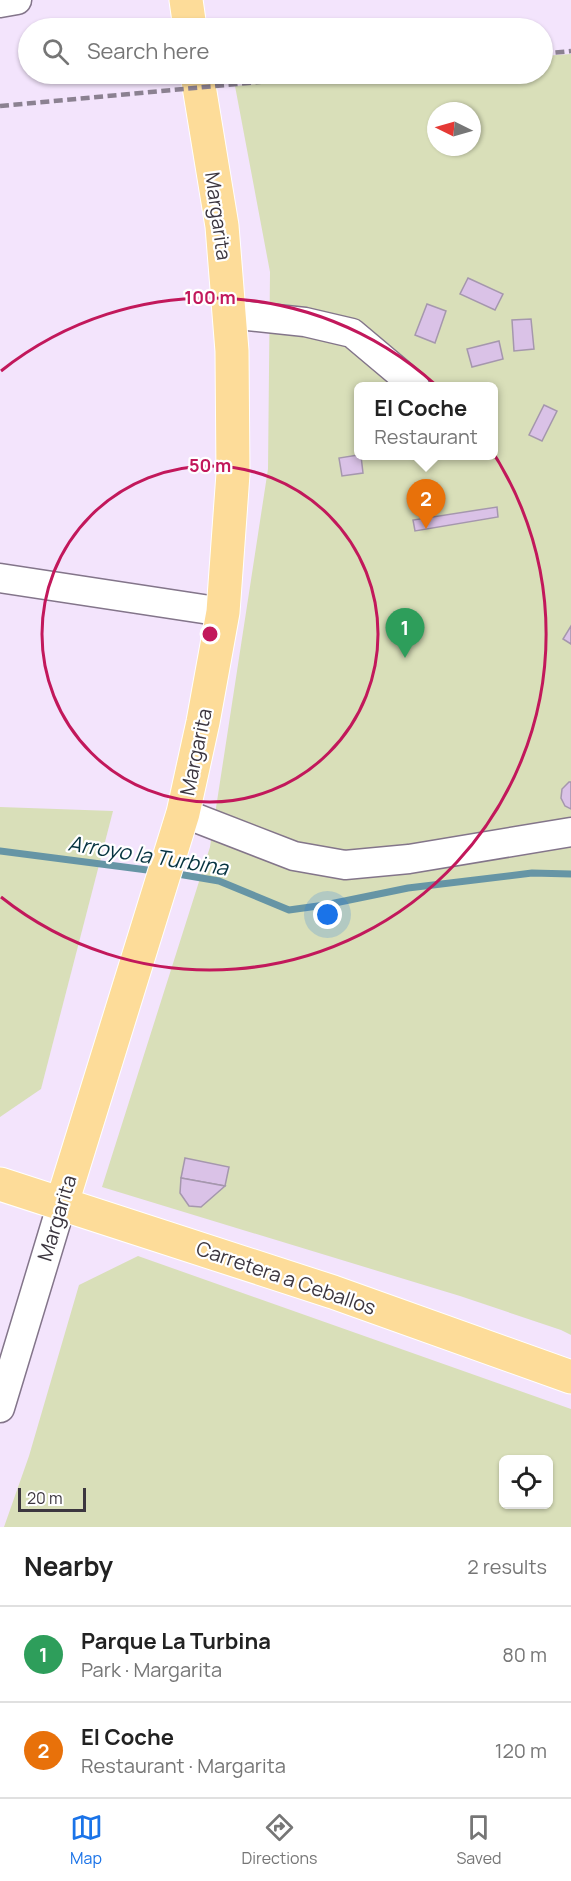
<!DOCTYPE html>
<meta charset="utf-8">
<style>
:root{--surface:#fff;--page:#f6f6f6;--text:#222;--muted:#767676;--line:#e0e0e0;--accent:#1a73e8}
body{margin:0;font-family:Manrope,sans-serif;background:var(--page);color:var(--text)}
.controls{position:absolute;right:18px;bottom:18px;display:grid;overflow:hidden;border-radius:9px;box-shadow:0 2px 4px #0004}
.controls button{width:54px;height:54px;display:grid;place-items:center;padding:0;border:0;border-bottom:2px solid var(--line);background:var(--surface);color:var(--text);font:30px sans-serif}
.compass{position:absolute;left:427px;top:102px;width:54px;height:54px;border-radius:50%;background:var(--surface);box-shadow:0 2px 4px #0004;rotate:275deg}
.scale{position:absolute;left:18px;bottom:15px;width:68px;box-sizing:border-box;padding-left:6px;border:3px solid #3c363f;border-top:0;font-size:16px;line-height:21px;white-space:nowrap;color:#3c363f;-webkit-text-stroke:4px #fff;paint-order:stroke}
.you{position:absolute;left:328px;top:915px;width:21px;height:21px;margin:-15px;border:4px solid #fff;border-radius:50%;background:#1a73e8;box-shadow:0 0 0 9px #1a73e833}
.badge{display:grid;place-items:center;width:39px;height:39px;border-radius:50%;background:var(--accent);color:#fff;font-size:20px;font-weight:700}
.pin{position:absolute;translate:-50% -50px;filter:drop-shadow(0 2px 3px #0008)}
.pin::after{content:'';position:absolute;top:32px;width:21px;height:18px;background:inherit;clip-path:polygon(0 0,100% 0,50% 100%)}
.popup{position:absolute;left:354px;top:382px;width:144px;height:78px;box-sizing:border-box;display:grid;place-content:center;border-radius:9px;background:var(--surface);filter:drop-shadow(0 2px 4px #0005);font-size:20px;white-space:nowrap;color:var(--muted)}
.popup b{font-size:22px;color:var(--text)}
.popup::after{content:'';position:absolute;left:50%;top:100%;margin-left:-12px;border:12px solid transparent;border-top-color:var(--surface)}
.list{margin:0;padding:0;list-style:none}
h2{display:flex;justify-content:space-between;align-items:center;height:78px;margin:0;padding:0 24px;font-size:26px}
h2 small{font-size:20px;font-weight:400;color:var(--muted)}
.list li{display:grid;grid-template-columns:39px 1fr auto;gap:18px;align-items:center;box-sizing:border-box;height:96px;padding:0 24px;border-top:2px solid var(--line)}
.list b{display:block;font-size:22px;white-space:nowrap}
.list p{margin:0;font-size:20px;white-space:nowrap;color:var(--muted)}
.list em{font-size:20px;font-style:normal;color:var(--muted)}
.icon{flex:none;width:33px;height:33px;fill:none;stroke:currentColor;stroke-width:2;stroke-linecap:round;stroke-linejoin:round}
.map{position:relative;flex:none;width:571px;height:1527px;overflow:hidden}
.search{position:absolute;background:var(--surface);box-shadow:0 2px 4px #0004;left:18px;right:18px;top:18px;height:66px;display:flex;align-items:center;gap:15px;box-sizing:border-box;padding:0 21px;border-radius:33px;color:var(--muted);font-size:22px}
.sheet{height:270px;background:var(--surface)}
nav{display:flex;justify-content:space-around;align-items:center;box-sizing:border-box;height:84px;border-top:2px solid var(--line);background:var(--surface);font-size:16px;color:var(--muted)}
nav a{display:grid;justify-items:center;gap:3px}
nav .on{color:var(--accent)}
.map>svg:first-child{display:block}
</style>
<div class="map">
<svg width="571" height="1527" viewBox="0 0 571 1527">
<rect width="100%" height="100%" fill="#f3e4fc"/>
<g fill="#d9dfb9" fill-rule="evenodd">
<path d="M571,54V1335L561,1330L460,1296L102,1187L210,847L268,469L270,272L235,86L363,74H542L543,56ZM436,111H472V147H436ZM358,386H494V456H358Z"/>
<path d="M0,807L113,811L41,1089L0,1117Z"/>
<path d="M138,1256L571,1409V1527H4L29,1456L79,1285ZM504,1460H548V1504H504Z"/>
</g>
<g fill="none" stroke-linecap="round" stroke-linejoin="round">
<g stroke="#6695a5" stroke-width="7">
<path d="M0,851L155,871"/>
<path d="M172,873L219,881L289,910L325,905L408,888L532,873L571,874"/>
</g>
</g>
<g fill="#dac2e7" stroke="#a597ad" stroke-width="1.5">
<path d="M468,278L503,294L495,310L460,294Z"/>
<path d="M427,304L446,311L435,343L415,335Z"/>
<path d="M531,319L534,349L514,351L512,320Z"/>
<path d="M499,341L503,359L472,367L467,349Z"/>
<path d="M544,405L557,411L542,441L529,435Z"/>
<path d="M358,455L361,456L363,473L342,476L339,458Z"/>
<path d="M497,507L498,517L415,531L413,520Z"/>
<path d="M571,626V644L563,639Z"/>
<path d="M569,782H571V809L565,806L561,798L562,789Z"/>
<path d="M185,1158L229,1167L225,1186L181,1178Z"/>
<path d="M181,1178L225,1186L201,1207L189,1206L180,1193Z"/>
</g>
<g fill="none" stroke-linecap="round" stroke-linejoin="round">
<defs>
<g id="minor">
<path d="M0,3L17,0"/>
<path d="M229,314L305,322L352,333L415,386"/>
<path d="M0,578L223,612"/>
<path d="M183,813L294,856L345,865L409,859L571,832"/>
<path d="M0,1408L62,1203"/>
</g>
<g id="major">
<path d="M186,0L190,28"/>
<path d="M0,1184L333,1292L571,1377"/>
<path d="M62,1203L183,813L203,722L223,612L233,474L232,351L222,226L197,74"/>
</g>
</defs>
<use href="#minor" stroke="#83758a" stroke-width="31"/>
<use href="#major" stroke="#fff" stroke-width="35"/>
<use href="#minor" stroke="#fff" stroke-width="28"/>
<use href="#major" stroke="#fddc99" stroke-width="33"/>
<g stroke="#8b8191" stroke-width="4.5" stroke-dasharray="9 4.5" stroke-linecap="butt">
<path d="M542,54L571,51"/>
<path d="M0,106L345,74"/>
</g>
</g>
<g fill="none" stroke="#c2185b" stroke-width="3">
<circle cx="210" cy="634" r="168"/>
<path d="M1 371A336 336 0 1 1 1 897"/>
</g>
<g text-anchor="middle" stroke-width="4.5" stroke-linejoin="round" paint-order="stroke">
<g font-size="20" fill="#3c363f" stroke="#fff">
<text transform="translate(218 216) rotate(82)" y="7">Margarita</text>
<text transform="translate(196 752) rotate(-78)" y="7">Margarita</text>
<text transform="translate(57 1218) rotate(-73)" y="7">Margarita</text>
<text transform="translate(286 1278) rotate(19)" y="7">Carretera a Ceballos</text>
</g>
<g font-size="21" font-style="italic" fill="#063340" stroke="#fff">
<text transform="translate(148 856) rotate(9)" y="7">Arroyo la Turbina</text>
</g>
</g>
<circle cx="210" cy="634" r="9" fill="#c2185b" stroke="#fff" stroke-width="3"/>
<g font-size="18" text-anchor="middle" font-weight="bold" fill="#c2185b" stroke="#fff" stroke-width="4.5" stroke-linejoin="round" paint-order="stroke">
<text x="210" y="304">100 m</text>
<text x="210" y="472">50 m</text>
</g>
</svg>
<div class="controls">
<button><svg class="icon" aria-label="locate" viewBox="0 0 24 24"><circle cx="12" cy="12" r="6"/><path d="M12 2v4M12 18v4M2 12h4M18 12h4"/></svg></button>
</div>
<svg class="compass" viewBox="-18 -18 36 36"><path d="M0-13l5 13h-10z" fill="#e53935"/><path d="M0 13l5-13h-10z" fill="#767676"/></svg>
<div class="scale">20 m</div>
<div class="you"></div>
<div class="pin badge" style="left:405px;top:658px;background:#2e9e5b">1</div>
<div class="pin badge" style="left:426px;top:529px;background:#e8710a">2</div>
<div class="popup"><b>El Coche</b>Restaurant</div>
<div class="search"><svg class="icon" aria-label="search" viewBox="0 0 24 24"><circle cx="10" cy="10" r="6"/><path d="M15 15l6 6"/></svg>Search here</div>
</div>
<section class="sheet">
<h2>Nearby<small>2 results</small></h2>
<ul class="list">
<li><span class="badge" style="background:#2e9e5b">1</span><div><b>Parque La Turbina</b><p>Park · Margarita</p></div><em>80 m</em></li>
<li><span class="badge" style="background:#e8710a">2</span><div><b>El Coche</b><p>Restaurant · Margarita</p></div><em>120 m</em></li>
</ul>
</section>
<nav>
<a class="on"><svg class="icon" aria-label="map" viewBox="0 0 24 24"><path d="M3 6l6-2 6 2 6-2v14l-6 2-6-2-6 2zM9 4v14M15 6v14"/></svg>Map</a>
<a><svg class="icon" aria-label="directions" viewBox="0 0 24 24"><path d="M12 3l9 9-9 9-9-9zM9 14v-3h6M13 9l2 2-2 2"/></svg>Directions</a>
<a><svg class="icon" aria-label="saved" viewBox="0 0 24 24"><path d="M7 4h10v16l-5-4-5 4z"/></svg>Saved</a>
</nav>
